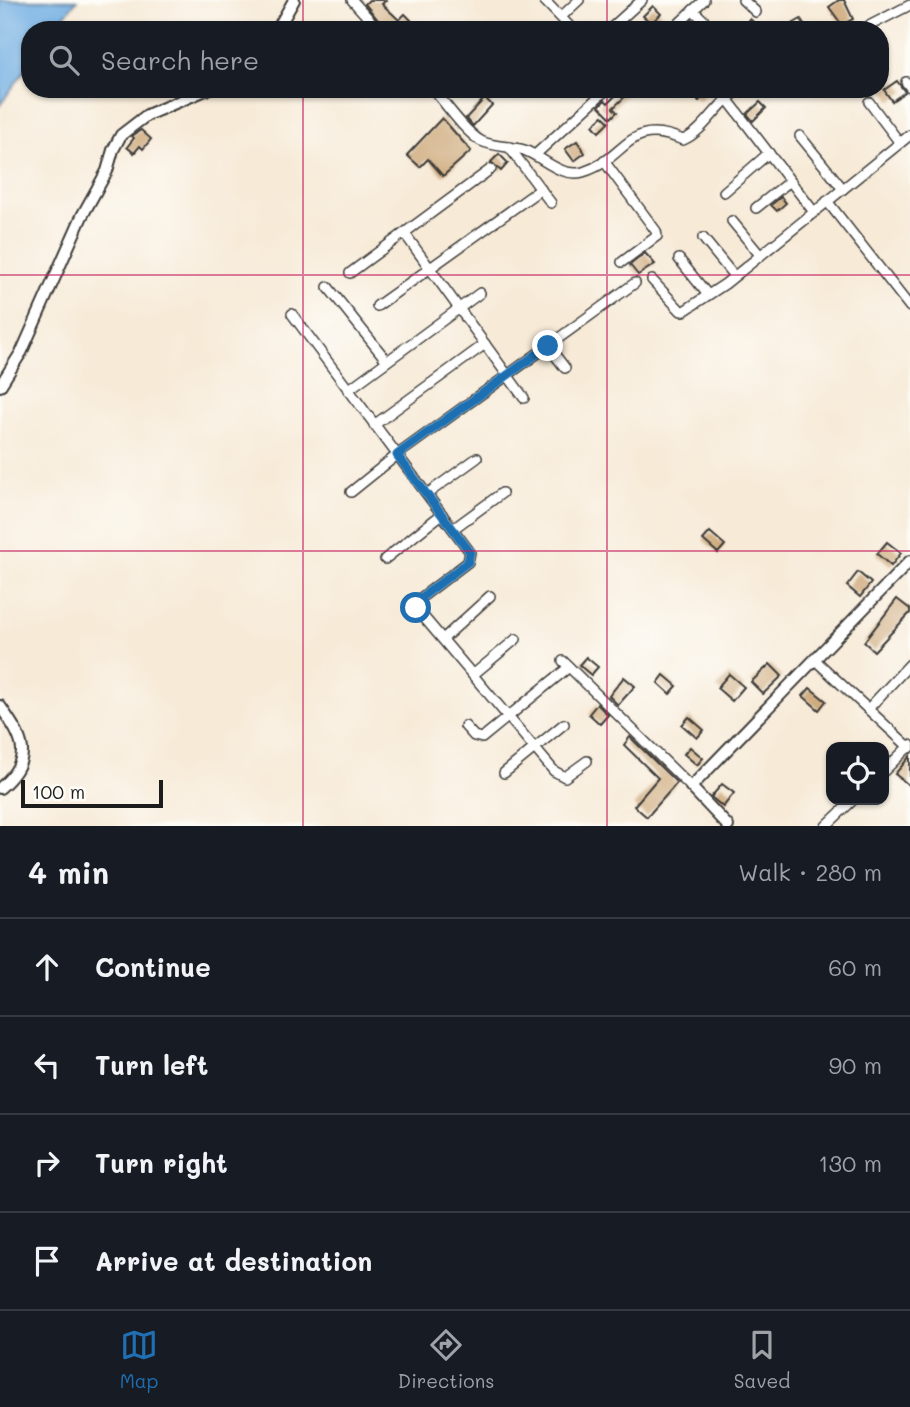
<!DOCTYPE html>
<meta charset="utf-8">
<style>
:root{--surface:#171b24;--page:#242831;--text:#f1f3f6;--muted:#9ea1a6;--line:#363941;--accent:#1f6fb2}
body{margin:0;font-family:Mali,sans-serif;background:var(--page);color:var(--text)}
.controls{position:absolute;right:21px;bottom:21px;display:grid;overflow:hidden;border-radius:14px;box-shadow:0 2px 5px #0004}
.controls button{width:63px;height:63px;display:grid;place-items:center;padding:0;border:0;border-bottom:2px solid var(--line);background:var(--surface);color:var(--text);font:35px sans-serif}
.scale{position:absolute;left:21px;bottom:18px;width:142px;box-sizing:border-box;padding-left:7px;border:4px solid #1c1c1c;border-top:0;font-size:19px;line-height:24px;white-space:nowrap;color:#1c1c1c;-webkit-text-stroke:5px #fdfcf7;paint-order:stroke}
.stop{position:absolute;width:21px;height:21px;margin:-16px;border:5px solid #1f6fb2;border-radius:50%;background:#fff}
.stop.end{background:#1f6fb2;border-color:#fff;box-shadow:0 2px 7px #0008}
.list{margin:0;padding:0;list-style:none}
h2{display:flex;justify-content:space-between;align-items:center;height:91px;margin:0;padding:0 28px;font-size:30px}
h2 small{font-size:23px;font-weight:400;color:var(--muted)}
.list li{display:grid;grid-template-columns:46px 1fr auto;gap:21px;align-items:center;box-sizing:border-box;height:98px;padding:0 28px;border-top:2px solid var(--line)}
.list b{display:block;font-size:26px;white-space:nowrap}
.list em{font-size:23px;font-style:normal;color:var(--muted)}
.icon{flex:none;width:38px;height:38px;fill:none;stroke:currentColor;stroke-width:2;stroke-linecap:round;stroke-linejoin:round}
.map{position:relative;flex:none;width:910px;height:826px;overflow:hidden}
.search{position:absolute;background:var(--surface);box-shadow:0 2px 5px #0004;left:21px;right:21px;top:21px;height:77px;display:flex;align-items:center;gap:18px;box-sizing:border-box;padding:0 24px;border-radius:28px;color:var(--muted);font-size:26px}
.sheet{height:483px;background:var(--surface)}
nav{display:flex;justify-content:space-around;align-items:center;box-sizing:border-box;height:98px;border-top:2px solid var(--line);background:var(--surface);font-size:19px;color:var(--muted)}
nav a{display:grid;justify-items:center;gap:4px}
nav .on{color:var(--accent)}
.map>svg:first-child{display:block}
</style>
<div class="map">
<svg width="910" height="826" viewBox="0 0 910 826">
<rect width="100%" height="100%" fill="#fdfcf7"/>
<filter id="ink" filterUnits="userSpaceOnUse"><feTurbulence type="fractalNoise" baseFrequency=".0143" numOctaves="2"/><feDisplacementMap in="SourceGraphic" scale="14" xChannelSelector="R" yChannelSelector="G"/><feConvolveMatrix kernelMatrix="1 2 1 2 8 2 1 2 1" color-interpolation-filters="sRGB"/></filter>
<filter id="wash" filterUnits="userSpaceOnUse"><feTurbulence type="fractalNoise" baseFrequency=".00686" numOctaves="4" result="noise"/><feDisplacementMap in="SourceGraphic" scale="28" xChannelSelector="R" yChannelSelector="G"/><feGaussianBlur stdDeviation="1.57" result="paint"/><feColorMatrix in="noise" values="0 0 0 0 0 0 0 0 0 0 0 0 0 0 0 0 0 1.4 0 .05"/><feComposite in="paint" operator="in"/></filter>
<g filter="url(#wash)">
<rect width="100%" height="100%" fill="#f7ead7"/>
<path fill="#71aee3" stroke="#466580" stroke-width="2" d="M0,0H77L53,30H30V63L0,105Z"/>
<g id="blocks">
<g fill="#cfab7e">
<path d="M369,0H386L382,4L399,20L405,14L411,20L402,30H386L365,4Z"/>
<path d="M839,0H844L853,19L842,25L829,7Z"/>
<path d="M653,6L661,14L651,23L643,16Z"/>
<path d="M750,19L762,30H741Z"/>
<path d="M801,19L805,26L799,30H782Z"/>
<path d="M897,81L905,92L892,101L884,90Z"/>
<path d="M622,89H633L613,108L617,112L611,118L599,106L605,100L608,103Z"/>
<path d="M685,89H709L699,101Z"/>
<path d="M485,98L492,105L473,126L466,118Z"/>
<path d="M760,102L766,108L753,121L747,114Z"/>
<path d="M603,116L609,122L599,132L593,125Z"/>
<path d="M442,118L471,151L443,176L428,159L420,167L407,155Z"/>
<path d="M141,130L151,139L143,149L140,146L134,153L127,147L134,138L132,136Z"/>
<path d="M577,141L585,153L574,161L565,149Z"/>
<path d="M499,154L508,163L501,171L491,162Z"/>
<path d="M781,197L786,203L777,211L771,205Z"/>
<path d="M645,253L655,264L638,275L630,265Z"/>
<path d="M710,532L725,545L718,553L703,540Z"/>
<path d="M887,542L901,553L891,566L877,554Z"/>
<path d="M858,572L871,583L860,597L847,586Z"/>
<path d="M897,599L910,609V613L874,651L864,642Z"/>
<path d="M586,657L598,667L591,675L579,665Z"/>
<path d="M770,664L782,676L763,694L751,682Z"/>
<path d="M729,674L744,687L732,701L717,688Z"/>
<path d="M664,675L677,686L670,694L658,683Z"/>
<path d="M624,677L635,686L618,705L609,696Z"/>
<path d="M810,688L826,701L819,710L803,696Z"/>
<path d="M597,704L608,715L600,724L589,714Z"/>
<path d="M689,717L704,730L697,738L682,725Z"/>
<path d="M630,737L677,783L647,817L634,806L658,778L624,745Z"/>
<path d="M690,747L703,758L697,765L684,754Z"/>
<path d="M910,756V786L895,774Z"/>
<path d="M722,784L734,793L723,807L711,797Z"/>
</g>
</g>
</g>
<g filter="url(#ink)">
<use href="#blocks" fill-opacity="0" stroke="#3d3b38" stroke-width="2"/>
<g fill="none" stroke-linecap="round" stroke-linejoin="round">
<defs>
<g id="minor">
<path d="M352,0L379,30"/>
<path d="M544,0L573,30"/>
<path d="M743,0L756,12"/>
<path d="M693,10L714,30"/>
<path d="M561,17L579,0"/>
<path d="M609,30L642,0"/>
<path d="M672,30L704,0"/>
<path d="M861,30L910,5"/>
<path d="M906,82L910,87"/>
<path d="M433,89C445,103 465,132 481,141C493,147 511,146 524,150C543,157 561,178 583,172C627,159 627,116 683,140C707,130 718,99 743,89"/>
<path d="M728,100L814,212"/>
<path d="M869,102L900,143"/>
<path d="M800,136L843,189"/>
<path d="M509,147L551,203"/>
<path d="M535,155L607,89"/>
<path d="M604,161L656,231L657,236L622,262"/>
<path d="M724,192L769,153"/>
<path d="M827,201L910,307"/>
<path d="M756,208L790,181"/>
<path d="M732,221L760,255"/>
<path d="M405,234L524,398"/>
<path d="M703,238L734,276"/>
<path d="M679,259L708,295"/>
<path d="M350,273L491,169"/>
<path d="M652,280L681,311H684L725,284L910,135"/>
<path d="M328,287L387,361"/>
<path d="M377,306L541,189"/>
<path d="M292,314L470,552L468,562L418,600L416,608L554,771L565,777L587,761"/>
<path d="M548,346L565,368"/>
<path d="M348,390L480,293"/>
<path d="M374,425L485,344"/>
<path d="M351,492L397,455L635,283"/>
<path d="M427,494L477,458"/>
<path d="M453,529L502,493"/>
<path d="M385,559L442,514"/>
<path d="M443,639L490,596"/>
<path d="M814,659L910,748"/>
<path d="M563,661L691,787"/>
<path d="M474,674L516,639"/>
<path d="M868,709L910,664"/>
<path d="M465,726L474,736L482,738L569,667"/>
<path d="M884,771L910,745"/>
<path d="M504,773L564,724"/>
<path d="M826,826L853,800"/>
</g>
<g id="tertiary">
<path d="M277,30L294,0"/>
<path d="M0,386L22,351L82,216L107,171L113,150L121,135L147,115L208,89"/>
<path d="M0,706C22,738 36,757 0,788"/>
<path d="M728,826L691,787L910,561"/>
</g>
</defs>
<use href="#minor" stroke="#3d3b38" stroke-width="12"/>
<use href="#tertiary" stroke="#3d3b38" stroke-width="14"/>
<use href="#minor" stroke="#fff" stroke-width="9"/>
<use href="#tertiary" stroke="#fff" stroke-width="10"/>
</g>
</g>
<g fill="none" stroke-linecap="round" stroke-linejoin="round" filter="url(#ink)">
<path stroke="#1f6fb2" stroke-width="9" d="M416,608L418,600L468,562L470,552L397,455L548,346"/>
</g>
<path fill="none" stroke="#c2185b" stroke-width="2" stroke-opacity="0.55" d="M303,0V30M607,0V30M303,89V826M607,89V826M0,275H910M0,551H910"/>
</svg>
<div class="controls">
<button><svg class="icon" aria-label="locate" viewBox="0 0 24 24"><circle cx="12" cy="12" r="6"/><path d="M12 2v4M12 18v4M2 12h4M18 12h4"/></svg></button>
</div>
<div class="scale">100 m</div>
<div class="stop" style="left:416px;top:608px"></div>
<div class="stop end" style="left:548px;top:346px"></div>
<div class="search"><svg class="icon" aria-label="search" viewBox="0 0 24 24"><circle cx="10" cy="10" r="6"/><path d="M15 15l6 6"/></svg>Search here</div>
</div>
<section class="sheet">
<h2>4 min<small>Walk · 280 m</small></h2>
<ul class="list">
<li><svg class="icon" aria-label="ahead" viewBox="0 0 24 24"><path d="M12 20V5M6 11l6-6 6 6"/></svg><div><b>Continue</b></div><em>60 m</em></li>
<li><svg class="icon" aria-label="left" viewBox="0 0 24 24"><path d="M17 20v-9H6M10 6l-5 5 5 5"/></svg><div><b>Turn left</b></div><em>90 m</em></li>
<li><svg class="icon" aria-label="right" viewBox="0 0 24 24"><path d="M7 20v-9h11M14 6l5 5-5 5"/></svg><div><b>Turn right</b></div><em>130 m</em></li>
<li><svg class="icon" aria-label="arrive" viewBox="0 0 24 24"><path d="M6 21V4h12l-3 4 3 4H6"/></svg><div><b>Arrive at destination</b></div></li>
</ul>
</section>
<nav>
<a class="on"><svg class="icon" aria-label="map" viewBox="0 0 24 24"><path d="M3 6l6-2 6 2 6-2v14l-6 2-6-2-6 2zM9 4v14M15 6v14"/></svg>Map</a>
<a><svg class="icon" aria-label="directions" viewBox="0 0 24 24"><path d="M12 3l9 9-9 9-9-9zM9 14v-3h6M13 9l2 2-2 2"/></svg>Directions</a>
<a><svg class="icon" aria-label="saved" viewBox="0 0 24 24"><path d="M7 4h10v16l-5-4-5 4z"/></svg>Saved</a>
</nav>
